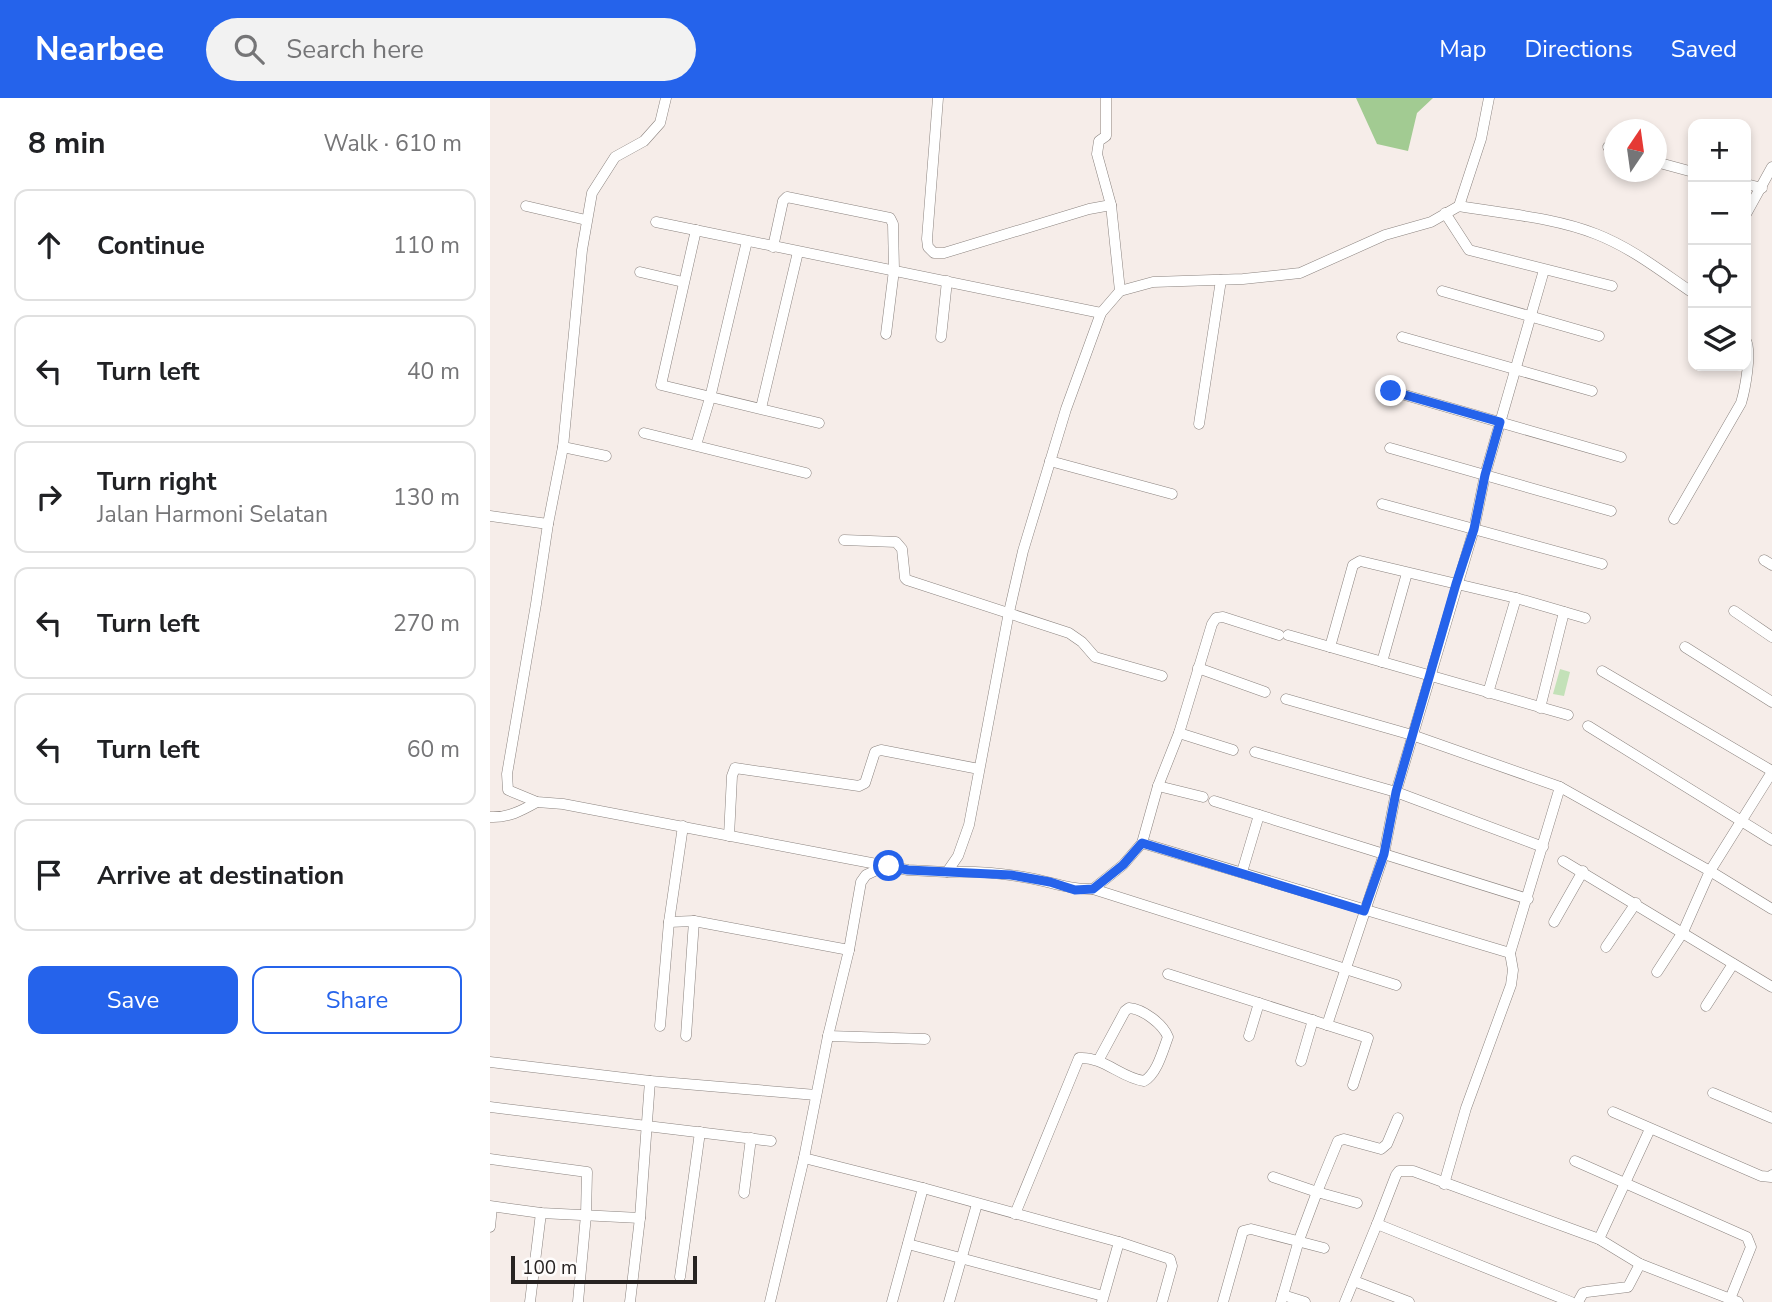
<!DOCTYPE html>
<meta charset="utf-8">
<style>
:root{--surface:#fff;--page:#f2f2f2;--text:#202124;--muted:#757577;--line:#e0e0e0;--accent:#2563eb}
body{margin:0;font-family:"Nunito Sans",sans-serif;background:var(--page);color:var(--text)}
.controls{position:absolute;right:21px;top:21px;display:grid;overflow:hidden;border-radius:14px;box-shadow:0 4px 10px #0003}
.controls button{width:63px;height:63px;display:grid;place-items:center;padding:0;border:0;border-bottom:2px solid var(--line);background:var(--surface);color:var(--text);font:35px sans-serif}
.compass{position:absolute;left:1114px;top:21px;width:63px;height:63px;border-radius:50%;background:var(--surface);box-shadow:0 4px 10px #0003;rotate:13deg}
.scale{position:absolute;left:21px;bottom:18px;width:186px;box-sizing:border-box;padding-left:7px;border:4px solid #272322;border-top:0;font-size:19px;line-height:24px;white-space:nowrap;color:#272322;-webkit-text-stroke:5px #fefcfb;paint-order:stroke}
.stop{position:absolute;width:21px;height:21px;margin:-16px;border:5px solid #2563eb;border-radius:50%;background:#fff}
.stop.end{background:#2563eb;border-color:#fff;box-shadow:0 2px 7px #0008}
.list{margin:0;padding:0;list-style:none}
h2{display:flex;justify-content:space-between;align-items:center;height:91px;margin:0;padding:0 28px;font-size:30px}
h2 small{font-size:23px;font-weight:400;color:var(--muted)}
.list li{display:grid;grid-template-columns:46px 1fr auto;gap:21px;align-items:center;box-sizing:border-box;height:112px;margin:0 14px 14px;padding:0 14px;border:2px solid var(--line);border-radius:14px}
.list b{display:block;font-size:26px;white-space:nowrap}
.list p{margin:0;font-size:23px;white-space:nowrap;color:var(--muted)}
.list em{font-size:23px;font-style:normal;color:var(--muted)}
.actions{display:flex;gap:14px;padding:21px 28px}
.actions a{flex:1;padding:16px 0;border:2px solid var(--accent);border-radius:14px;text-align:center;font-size:24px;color:var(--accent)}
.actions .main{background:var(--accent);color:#fff}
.icon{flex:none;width:38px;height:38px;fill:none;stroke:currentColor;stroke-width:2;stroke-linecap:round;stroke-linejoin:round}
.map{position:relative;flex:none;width:1282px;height:1204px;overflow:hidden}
header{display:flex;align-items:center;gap:42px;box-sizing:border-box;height:98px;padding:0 35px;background:var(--accent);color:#fff}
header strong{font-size:33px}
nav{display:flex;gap:38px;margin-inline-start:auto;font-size:24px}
.search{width:490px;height:63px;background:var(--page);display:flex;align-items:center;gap:18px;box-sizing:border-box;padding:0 24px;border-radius:38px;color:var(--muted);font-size:26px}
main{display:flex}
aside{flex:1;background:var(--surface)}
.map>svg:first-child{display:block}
</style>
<header>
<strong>Nearbee</strong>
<div class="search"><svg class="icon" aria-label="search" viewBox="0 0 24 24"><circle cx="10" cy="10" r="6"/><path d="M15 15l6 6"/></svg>Search here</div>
<nav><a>Map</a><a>Directions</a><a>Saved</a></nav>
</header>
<main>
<aside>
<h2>8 min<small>Walk · 610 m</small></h2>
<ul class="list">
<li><svg class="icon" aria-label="ahead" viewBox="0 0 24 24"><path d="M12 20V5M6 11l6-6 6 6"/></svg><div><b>Continue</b></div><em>110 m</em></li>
<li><svg class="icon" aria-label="left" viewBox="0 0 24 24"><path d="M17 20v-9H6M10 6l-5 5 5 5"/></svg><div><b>Turn left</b></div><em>40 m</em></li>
<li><svg class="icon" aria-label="right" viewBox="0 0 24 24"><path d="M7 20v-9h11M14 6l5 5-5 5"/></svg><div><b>Turn right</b><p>Jalan Harmoni Selatan</p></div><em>130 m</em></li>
<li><svg class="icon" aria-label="left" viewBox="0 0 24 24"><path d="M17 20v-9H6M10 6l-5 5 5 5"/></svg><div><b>Turn left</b></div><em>270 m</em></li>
<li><svg class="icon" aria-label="left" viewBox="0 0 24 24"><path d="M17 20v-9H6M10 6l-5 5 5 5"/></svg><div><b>Turn left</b></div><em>60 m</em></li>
<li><svg class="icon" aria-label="arrive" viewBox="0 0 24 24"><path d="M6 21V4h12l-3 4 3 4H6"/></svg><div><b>Arrive at destination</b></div></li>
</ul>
<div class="actions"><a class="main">Save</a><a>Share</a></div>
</aside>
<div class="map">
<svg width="1282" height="1204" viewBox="0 0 1282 1204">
<rect width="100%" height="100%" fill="#f6ede9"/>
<path fill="#c3e1b8" d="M1070,571L1080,574L1074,598L1063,596Z"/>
<path fill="#a2cb92" d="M866,0H943L927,15L918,53L887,46Z"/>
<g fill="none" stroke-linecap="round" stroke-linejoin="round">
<defs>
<g id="street">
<path d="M176,0L170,25L154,43L125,59L102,95L92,152L73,349L58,426L46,506L17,676L18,692L47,704L73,706L418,772L457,774L468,758L479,727L519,514L533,453L576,311L611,215L630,193L663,184L753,181L810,175L895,137L941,124L969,108L991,41L999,0"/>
<path d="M448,0L437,141L438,149L444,155H454L599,111L621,107"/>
<path d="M616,0V38L609,43L607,56L621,107L630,193"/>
<path d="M1118,49L1124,51"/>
<path d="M1166,64L1203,74"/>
<path d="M1256,86L1272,90"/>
<path d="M36,108L96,122"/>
<path d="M969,108C1014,116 1063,119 1106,136C1142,150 1172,174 1203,195"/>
<path d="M955,115L979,152L1122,188"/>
<path d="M1256,116L1282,69"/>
<path d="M166,124L611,215"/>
<path d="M206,132L171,287L329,325"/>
<path d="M283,149L293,103L297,99L400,120L403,126L404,172L396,236"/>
<path d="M150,174L193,184"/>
<path d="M952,193L1109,238"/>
<path d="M451,239L457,183"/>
<path d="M912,239L1102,293"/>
<path d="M901,293L1131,359"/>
<path d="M271,310L308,154"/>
<path d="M709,326L731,182"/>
<path d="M154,335L316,375"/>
<path d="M206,347L220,300L257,143"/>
<path d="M73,349L116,358"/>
<path d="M900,350L1121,413"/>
<path d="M560,363L682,396"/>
<path d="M892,406L1112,466"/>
<path d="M0,418L58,426"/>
<path d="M1184,421L1251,305C1255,292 1262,254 1256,243"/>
<path d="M354,442L406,444L412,451L415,480L417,482L579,535L592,544L605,559L672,578"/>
<path d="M1274,462L1282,467"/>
<path d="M1244,513L1282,539"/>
<path d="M798,537L1078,617"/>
<path d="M840,549L863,467L870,463L1026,500L1095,520"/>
<path d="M1195,549L1282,604"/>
<path d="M892,564L917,475"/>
<path d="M708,570L775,594"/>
<path d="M1112,573L1282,673"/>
<path d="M998,595L1026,500"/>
<path d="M796,601L922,637L1070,689L1220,773L1282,811"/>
<path d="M1050,610L1074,514"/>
<path d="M1098,628L1282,742"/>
<path d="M689,635L743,652"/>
<path d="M765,654L906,694L1053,749"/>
<path d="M668,688L713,699"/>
<path d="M724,703L1038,801"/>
<path d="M0,719C18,720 31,713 47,704"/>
<path d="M239,738L242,678L245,670L369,688L375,685L385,654L391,652L489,671"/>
<path d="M652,745L1020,855"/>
<path d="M1073,763L1282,889"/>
<path d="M457,774C485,773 512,775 539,780C561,784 581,792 603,791L906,887"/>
<path d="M752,774L769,717"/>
<path d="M603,791L633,767L652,745L668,688L689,635L722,526L726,520L733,519L789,537"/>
<path d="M179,824L204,823L359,852"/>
<path d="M1064,824L1093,773"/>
<path d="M1116,849L1146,805"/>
<path d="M1167,874L1193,834L1220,773L1282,674"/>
<path d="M678,876L878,940L863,987"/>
<path d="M1216,908L1243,866"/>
<path d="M837,927L894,756L906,694L984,431L995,377L1054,172"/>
<path d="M170,928L179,824L193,728"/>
<path d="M196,938L204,823"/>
<path d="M338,938L435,941"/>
<path d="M759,938L769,905"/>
<path d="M811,963L823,922"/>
<path d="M0,964L160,983"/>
<path d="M1223,995L1282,1020"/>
<path d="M0,1009L281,1043"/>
<path d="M1123,1014L1271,1078L1281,1079L1282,1077"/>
<path d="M314,1060L433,1090L629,1144L680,1161L682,1168L672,1204"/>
<path d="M0,1061L97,1074L96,1117L88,1204"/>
<path d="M1085,1063L1257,1139L1261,1149L1240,1201"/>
<path d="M783,1079L827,1094L848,1043L854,1041L891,1051L897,1046L908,1020"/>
<path d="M954,1086L976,1010L1021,887L1023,872L1020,855L1070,689"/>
<path d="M254,1095L261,1040"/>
<path d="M0,1108L51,1115L150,1120"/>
<path d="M525,1116L589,960C613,958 631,980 654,983C667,976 673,952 678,939C673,926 653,911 639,910L635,913L608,963"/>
<path d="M887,1126L906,1077L909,1073H923L1109,1141L1150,1166L1248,1204"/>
<path d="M0,1129L2,1109"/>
<path d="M1109,1141L1160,1031"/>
<path d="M418,1146L613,1198"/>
<path d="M190,1179L210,1034"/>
<path d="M864,1183L919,1204"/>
<path d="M793,1197L815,1204"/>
<path d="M40,1204L51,1115"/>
<path d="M140,1204L150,1120L160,983L326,997"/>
<path d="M280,1204L314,1060L338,938L359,852L371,784L376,777L393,769"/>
<path d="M402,1204L433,1090"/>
<path d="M459,1204L487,1106"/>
<path d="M612,1204L629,1144"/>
<path d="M733,1204L753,1133L761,1131L834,1150"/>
<path d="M791,1204L809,1142L827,1094L867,1105"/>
<path d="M855,1204L887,1126L1081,1204"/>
<path d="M1088,1204L1093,1195L1097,1194L1138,1189L1150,1166"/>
</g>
</defs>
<use href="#street" stroke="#8b837f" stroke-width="11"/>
<use href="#street" stroke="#fff" stroke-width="10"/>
</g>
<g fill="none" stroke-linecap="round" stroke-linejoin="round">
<path stroke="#2563eb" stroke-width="9" d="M399,768L418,772L521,777L560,784L585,792L603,791L633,767L652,745L874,813L894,756L906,694L966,486L984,431L995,377L1010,324L901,293"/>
</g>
</svg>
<div class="controls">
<button>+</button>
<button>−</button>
<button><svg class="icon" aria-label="locate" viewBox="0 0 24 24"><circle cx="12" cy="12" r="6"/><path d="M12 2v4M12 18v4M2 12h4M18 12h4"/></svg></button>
<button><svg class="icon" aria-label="layers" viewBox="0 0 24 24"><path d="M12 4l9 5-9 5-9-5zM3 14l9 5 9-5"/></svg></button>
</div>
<svg class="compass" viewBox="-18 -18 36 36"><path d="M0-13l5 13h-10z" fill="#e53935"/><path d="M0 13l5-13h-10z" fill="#757577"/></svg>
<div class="scale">100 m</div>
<div class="stop" style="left:399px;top:768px"></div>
<div class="stop end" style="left:901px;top:293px"></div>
</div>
</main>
